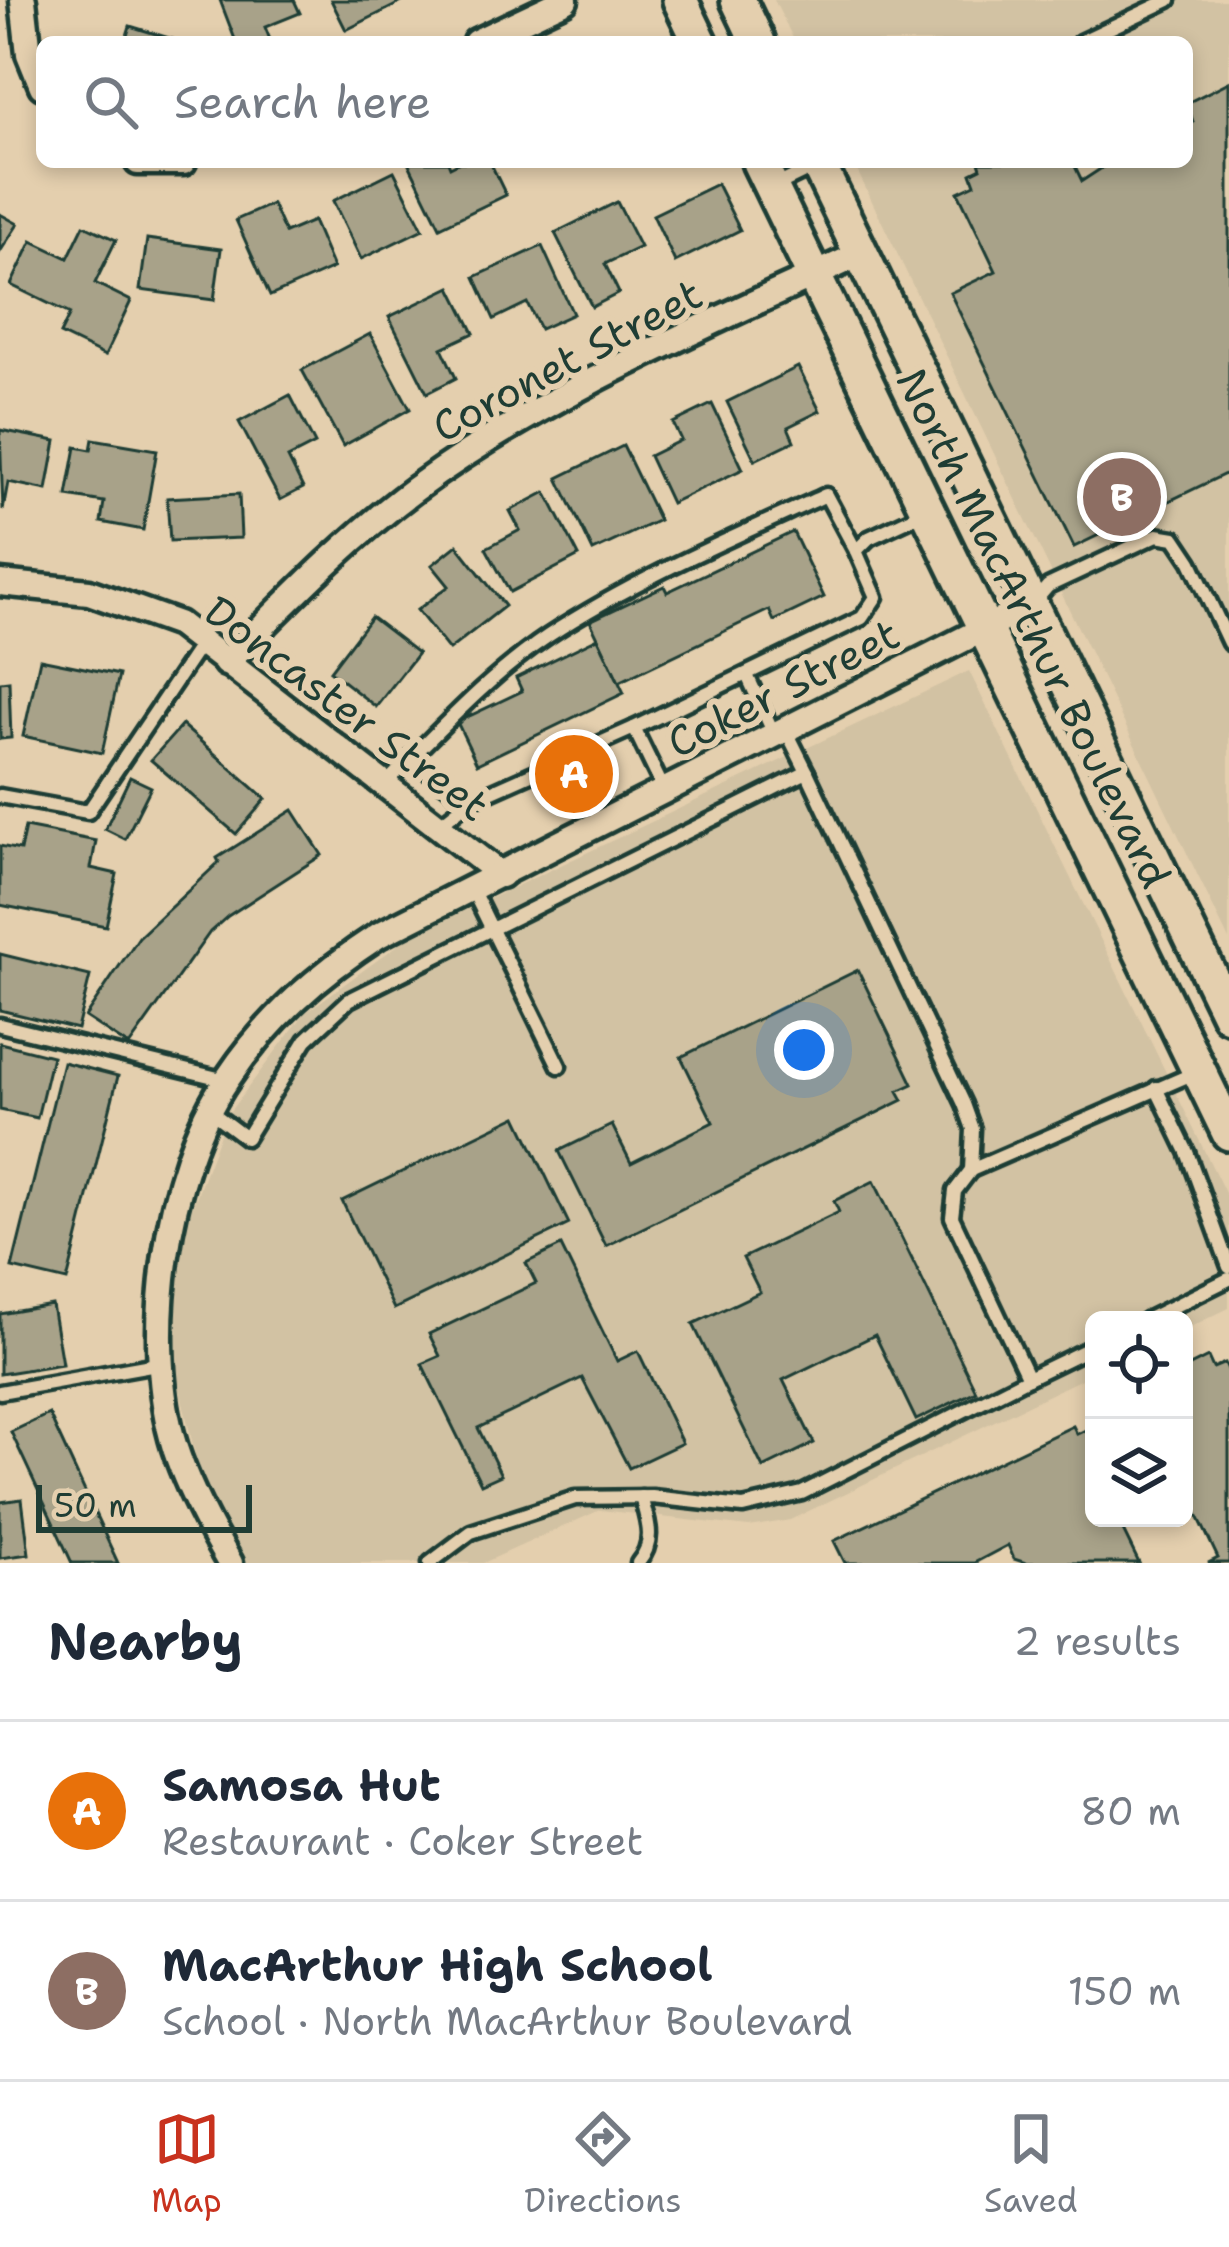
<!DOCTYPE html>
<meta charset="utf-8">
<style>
:root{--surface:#fff;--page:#f2f2f3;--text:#1f2937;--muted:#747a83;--line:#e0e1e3;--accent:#c8321e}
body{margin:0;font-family:"Shantell Sans",sans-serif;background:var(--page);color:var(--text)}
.controls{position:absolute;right:36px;bottom:36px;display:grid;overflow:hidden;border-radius:18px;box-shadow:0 6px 18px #0003}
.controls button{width:108px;height:108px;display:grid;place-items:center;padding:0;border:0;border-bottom:3px solid var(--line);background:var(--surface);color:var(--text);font:60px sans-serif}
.scale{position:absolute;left:36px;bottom:30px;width:216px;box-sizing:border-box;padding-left:12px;border:6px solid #1f3d34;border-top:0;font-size:33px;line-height:42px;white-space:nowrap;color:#1f3d34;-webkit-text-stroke:9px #e4cfae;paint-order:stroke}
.you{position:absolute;left:804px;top:1050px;width:42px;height:42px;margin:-30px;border:9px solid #fff;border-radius:50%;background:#1a73e8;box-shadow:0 0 0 18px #1a73e833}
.badge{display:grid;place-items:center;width:78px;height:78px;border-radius:50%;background:var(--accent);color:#fff;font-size:39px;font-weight:700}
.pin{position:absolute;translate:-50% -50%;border:6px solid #fff;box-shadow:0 3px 12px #0006}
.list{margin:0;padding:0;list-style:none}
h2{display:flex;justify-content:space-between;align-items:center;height:156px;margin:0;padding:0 48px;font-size:51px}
h2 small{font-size:39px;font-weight:400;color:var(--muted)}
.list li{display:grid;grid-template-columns:78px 1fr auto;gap:36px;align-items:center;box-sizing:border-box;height:180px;padding:0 48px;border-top:3px solid var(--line)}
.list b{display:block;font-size:45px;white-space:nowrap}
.list p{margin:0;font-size:39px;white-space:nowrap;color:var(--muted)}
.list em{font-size:39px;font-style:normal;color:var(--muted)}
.icon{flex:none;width:66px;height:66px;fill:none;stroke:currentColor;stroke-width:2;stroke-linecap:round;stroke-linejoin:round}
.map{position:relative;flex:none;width:1229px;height:1563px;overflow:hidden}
.search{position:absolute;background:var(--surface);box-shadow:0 6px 18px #0003;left:36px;right:36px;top:36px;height:132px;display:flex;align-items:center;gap:30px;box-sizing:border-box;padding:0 42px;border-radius:18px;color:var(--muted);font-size:45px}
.sheet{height:516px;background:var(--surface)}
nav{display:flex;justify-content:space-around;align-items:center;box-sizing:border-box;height:168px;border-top:3px solid var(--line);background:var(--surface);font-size:33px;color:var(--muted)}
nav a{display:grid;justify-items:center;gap:6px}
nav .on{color:var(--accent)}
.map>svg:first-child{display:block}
</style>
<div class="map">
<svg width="1229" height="1563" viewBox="0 0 1229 1563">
<rect width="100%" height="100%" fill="#e4cfae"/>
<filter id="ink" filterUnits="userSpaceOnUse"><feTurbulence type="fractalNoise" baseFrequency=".00833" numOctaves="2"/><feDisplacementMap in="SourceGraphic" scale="24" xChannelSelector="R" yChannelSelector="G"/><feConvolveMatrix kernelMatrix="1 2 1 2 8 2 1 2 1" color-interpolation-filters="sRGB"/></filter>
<g filter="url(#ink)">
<g fill="#d2c2a3">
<path d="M774,0H1229V940L853,162H1187V42H795Z"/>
<path d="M969,671L1229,1201V1308L1184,1330V1320H1094V1373L790,1520L749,1527L600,1510L483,1563H247L203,1488L174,1364L182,1235L227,1115L305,1013L409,937Z"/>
</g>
<g fill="#a8a289" stroke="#1f3d34" stroke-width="3">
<path d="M220,0H294L300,13L265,27L271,42H236Z"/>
<path d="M331,0H406L346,30Z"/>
<path d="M130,26L182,42H125Z"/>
<path d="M1229,82V472L1074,547L950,293L996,271L958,192L975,184L971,173L981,168L979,162H1073L1082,181L1111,162H1187V125L1193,122L1187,103Z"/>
<path d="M408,162H448L450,167L460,162H490L506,195L440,227Z"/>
<path d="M394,171L423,229L361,259L333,201Z"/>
<path d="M717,184L740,230L675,262L653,215Z"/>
<path d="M617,202L640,247L605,264L619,293L592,307L555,233Z"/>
<path d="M272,204L285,233L313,221L333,268L270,296L236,220Z"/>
<path d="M0,214L18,224L0,252Z"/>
<path d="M84,225L116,240L95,283L131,301L105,356L60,334L70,314L11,285L32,241L68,258Z"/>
<path d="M147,239L221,249L214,300L140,290Z"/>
<path d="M542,246L573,314L540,329L527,303L494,319L475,277Z"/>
<path d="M451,287L474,333L442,348L456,378L427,393L389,317Z"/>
<path d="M370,334L410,409L343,446L302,370Z"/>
<path d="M798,367L820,411L788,427L794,441L755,460L727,402Z"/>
<path d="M290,395L315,444L288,458L303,488L280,500L239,422Z"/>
<path d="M712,404L743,469L671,503L649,456L681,440L673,423Z"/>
<path d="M0,430L56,441L47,490L8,482L3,510Z"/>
<path d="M93,439L157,450L143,530L101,522L104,502L67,496L76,447L91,450Z"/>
<path d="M623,446L659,520L593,551L558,478Z"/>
<path d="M546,492L579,556L510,592L486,548L520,530L510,511Z"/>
<path d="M239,494L241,538L170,541L167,498Z"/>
<path d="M793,532L824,597L774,621L769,610L619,682L590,621L664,586L667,592Z"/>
<path d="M457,545L505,606L449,650L417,610L449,586L432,565Z"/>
<path d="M371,617L418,653L376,707L330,671Z"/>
<path d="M598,638L624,693L477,764L457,722L522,691L516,678Z"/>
<path d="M40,659L119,675L102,753L23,736Z"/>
<path d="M9,681L11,738L0,739V682Z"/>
<path d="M182,725L266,799L236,834L151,760Z"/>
<path d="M130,777L151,787L125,839L105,829Z"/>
<path d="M293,810L322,855L228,916L210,932L129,1046L85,1017L139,937L219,862L217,858Z"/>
<path d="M25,827L96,841L91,868L117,874L106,926L0,905V846L20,850Z"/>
<path d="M0,954L90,976L77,1029L0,1010Z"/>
<path d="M858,970L913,1084L898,1091L903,1100L606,1246L559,1151L612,1125L631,1163L713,1122L681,1057Z"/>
<path d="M0,1043L52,1056L37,1118L0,1110Z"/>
<path d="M63,1062L118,1076L67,1281L12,1268Z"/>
<path d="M517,1116L569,1224L394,1309L342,1201Z"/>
<path d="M874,1181L976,1391L916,1420L875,1335L783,1380L814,1443L763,1468L693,1324L760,1292L743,1258L839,1212L834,1201Z"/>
<path d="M561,1246L617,1361L638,1351L682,1443L629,1468L582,1378L478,1428L501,1475L481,1484L422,1364L440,1356L429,1334L536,1283L526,1263Z"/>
<path d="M52,1305L62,1364L0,1374V1314Z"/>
<path d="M1208,1357L1213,1368L1225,1363L1229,1372V1563H1208L1218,1558L1184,1487V1369Z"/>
<path d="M49,1414L118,1563H72L11,1432Z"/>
<path d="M1073,1426L1077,1434L1094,1426V1518H1117L1139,1563H1026L1014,1559L1008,1545L974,1563H845L834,1541Z"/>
<path d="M22,1499L29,1554L0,1558V1502Z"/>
</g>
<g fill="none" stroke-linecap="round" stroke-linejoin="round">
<defs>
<g id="lane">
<path d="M1080,42L1169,0"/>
<path d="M773,187L814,167"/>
<path d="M1036,600L1048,586L1157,535L1175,538L1191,562L1229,643"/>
<path d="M747,675L774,734"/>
<path d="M786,730L807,772"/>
<path d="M411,759L468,802"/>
<path d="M385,784C437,733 487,677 548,636C635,579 732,538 826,495L856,551"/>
<path d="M664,790L634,728L862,618L876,597L856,551L869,538L925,512"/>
<path d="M0,796L88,812L201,644"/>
<path d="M438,826L468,802L634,728"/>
<path d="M472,889L559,1066"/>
<path d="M0,1025L226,1080"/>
<path d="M1156,1088L1187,1152L1229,1267"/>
<path d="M210,1111L246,1138L306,1040L349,1000L807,772L964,1104L973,1129L971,1170L1199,1071"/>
<path d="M1146,1320L1229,1279"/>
<path d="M1028,1378L1094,1346"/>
<path d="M0,1392L162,1363"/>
<path d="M430,1563L471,1532L575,1498L652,1497L743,1507L802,1493L1028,1378L952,1217L955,1191L971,1170"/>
<path d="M638,1563C656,1542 648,1522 641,1497"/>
</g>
<g id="street">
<path d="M23,0L29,54L42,86"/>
<path d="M476,42L565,0"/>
<path d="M138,162H183"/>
<path d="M0,583L89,592L178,624L501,875"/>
<path d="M226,663C287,602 345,541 415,489C550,390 709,325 860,254"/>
<path d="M230,1563C209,1527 188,1488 175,1448C142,1343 165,1169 228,1078C268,1018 319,974 379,935L1031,605"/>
</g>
<g id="secondary">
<path d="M680,0L700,42"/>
<path d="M738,0L758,42"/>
<path d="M759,162L1229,1133"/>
<path d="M817,162L1229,1015"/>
</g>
</defs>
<use href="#lane" stroke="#1f3d34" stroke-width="21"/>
<use href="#street" stroke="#1f3d34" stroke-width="33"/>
<use href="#secondary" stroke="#1f3d34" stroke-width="42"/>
<use href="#lane" stroke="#e4cfae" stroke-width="12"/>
<use href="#street" stroke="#e4cfae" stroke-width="24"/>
<use href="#secondary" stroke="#e4cfae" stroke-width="33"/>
</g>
</g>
<g text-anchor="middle" stroke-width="12" stroke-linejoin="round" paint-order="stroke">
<g font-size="42" fill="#1f3d34" stroke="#e4cfae">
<text transform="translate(567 360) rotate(-28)" y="15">Coronet Street</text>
<text transform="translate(1034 628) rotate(64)" y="15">North MacArthur Boulevard</text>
<text transform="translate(783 688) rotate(-27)" y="15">Coker Street</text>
<text transform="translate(347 708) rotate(37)" y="15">Doncaster Street</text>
</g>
</g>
</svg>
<div class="controls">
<button><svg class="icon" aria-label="locate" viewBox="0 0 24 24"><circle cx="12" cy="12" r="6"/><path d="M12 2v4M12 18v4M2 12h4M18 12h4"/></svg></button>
<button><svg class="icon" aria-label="layers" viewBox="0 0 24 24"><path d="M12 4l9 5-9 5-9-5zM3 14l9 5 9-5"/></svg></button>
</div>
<div class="scale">50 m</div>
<div class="you"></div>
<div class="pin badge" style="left:574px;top:774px;background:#e8710a">A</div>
<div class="pin badge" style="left:1122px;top:497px;background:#8d6e63">B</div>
<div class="search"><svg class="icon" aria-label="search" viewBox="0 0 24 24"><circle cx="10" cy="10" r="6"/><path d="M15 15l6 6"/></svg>Search here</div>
</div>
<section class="sheet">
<h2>Nearby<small>2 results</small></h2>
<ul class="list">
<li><span class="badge" style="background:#e8710a">A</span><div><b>Samosa Hut</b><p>Restaurant · Coker Street</p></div><em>80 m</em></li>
<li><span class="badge" style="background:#8d6e63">B</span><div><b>MacArthur High School</b><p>School · North MacArthur Boulevard</p></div><em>150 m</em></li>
</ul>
</section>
<nav>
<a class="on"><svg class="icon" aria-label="map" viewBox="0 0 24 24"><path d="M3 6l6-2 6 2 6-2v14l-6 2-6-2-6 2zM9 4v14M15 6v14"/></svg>Map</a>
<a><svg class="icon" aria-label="directions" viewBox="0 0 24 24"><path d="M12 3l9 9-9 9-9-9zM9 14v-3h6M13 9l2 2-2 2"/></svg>Directions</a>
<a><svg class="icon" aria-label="saved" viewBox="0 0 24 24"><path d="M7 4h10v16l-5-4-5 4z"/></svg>Saved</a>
</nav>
